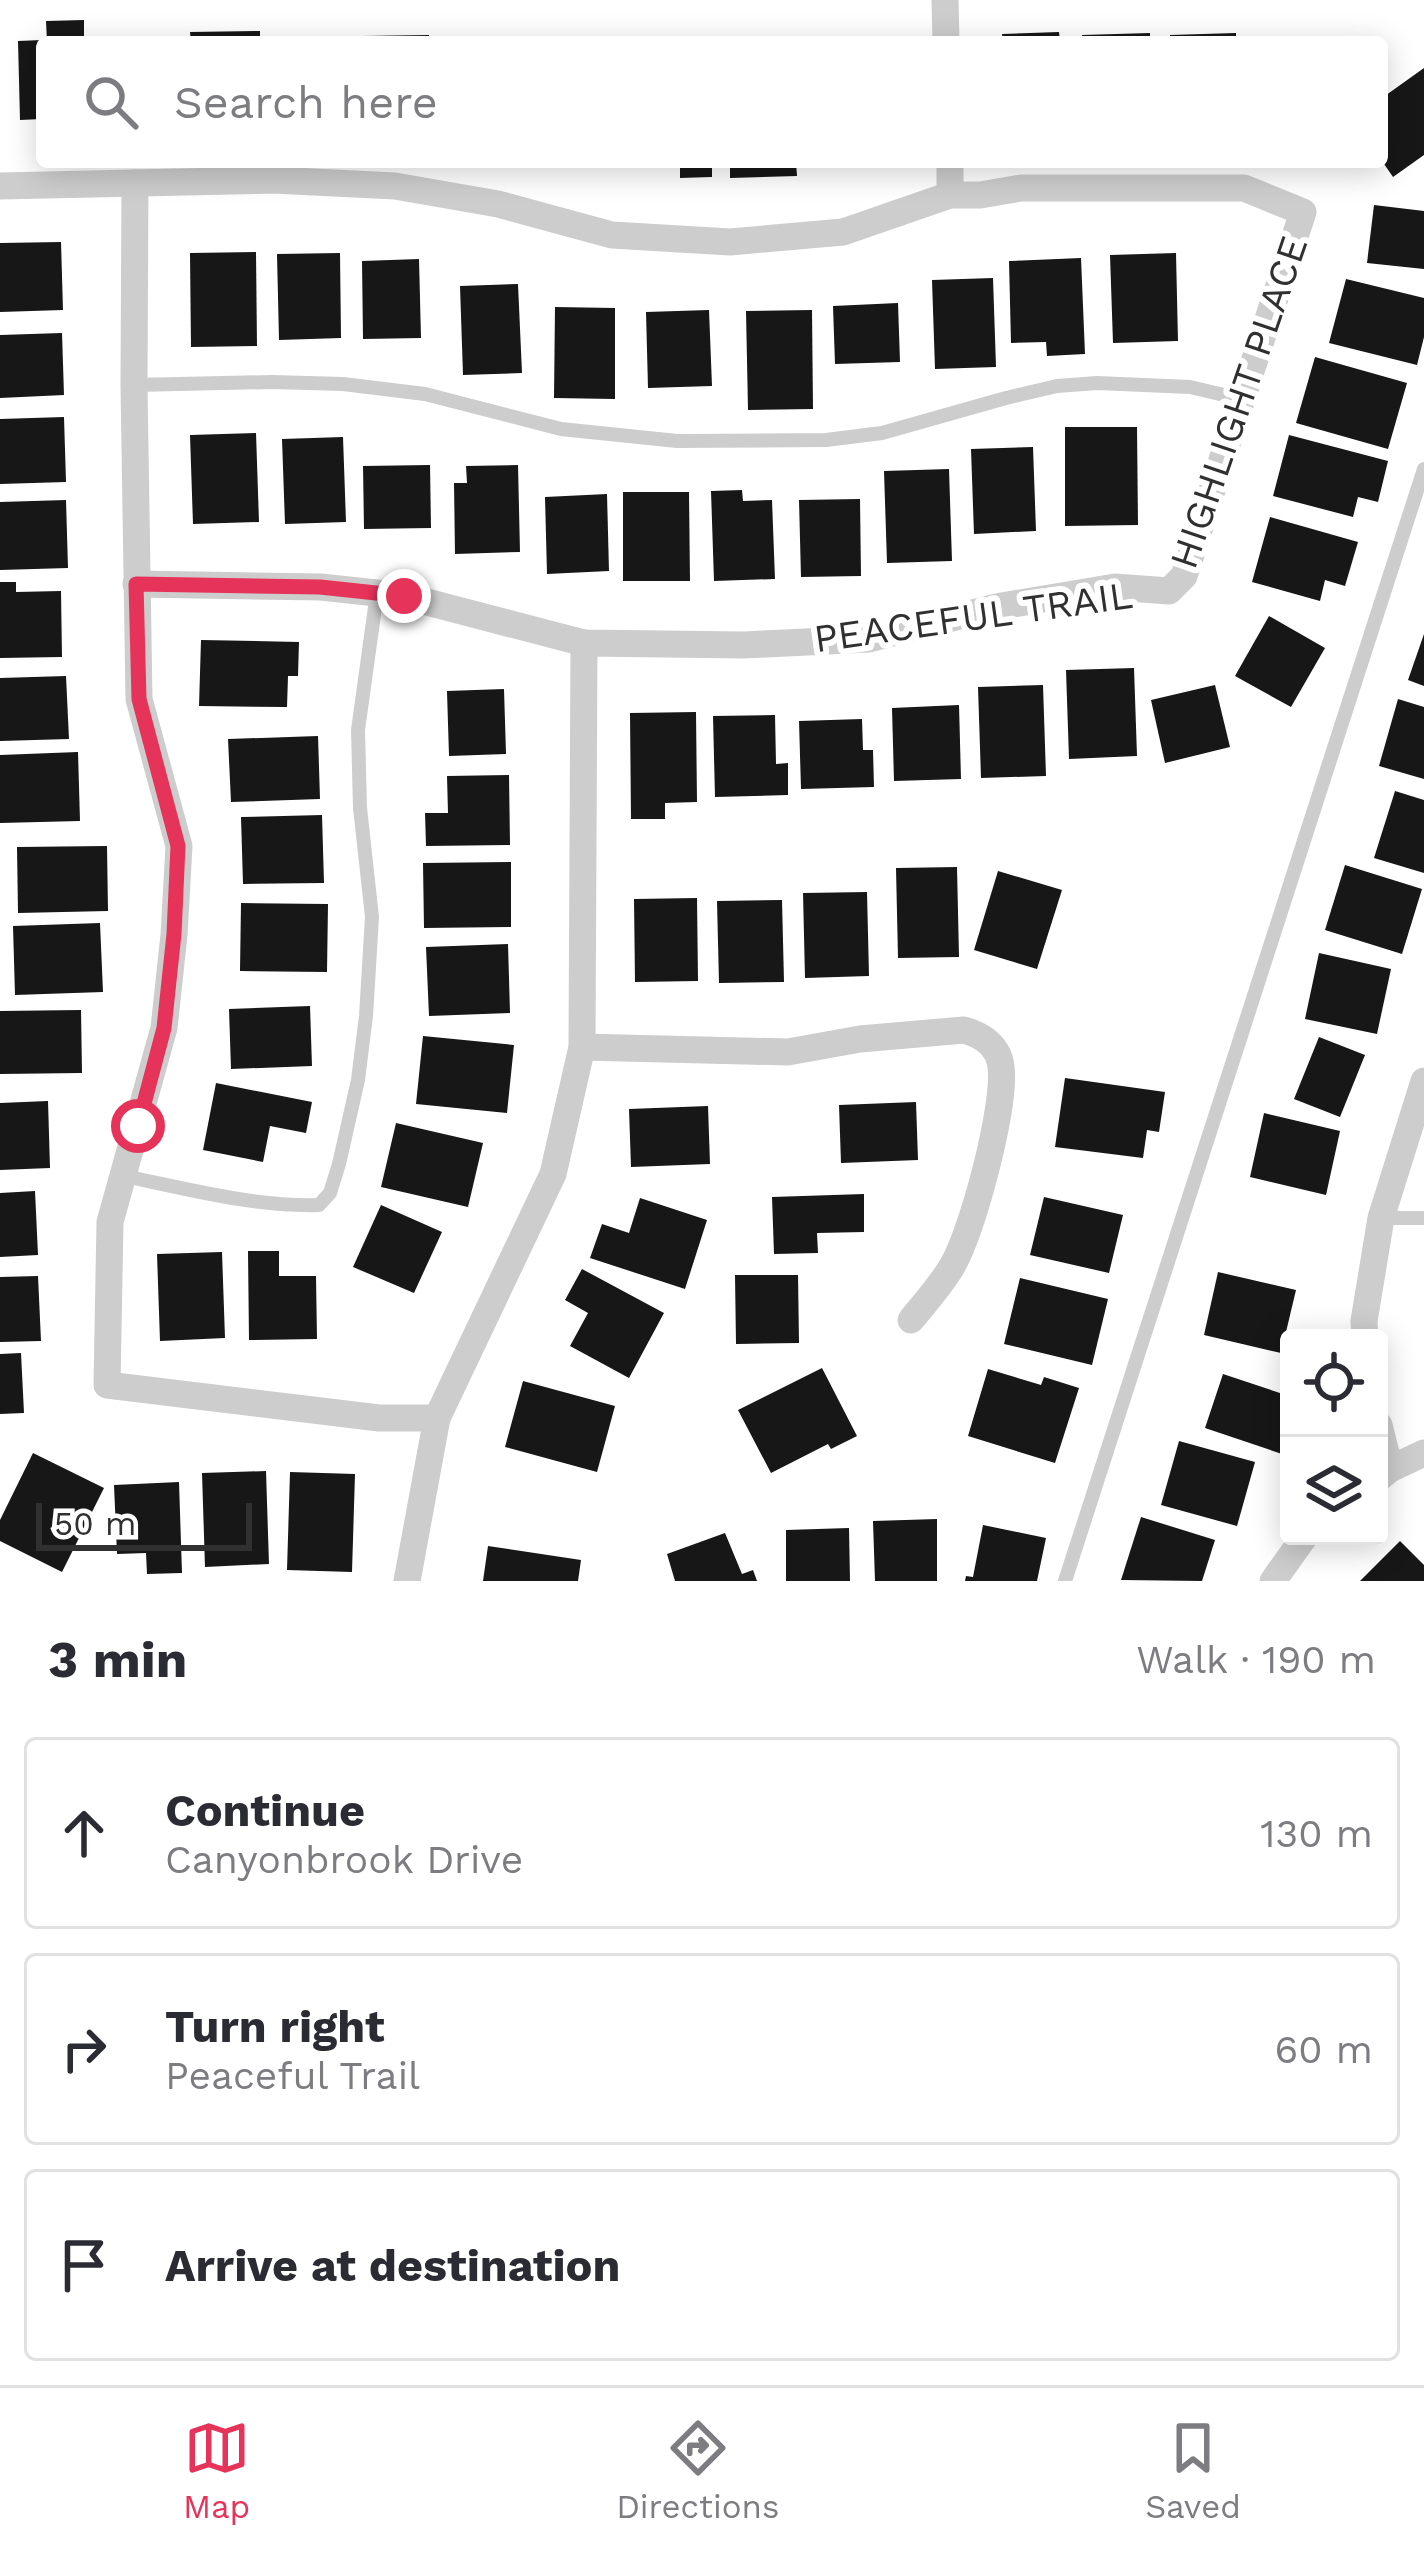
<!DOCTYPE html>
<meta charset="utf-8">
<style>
:root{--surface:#fff;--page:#f2f2f3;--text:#2b2b33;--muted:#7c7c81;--line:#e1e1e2;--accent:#e6335a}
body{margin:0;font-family:"Work Sans",sans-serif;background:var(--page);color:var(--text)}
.controls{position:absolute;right:36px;bottom:36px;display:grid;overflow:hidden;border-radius:12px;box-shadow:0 6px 30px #0003}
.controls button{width:108px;height:108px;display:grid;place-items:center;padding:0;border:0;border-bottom:3px solid var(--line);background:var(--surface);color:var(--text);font:60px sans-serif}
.scale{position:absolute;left:36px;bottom:30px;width:216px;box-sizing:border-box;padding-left:12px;border:6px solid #303030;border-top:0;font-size:33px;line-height:42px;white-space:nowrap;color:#303030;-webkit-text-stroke:9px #fff;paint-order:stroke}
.stop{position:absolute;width:36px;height:36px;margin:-27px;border:9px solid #e6335a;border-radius:50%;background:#fff}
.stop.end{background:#e6335a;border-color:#fff;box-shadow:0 3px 12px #0008}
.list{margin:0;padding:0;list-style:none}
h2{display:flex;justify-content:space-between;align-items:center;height:156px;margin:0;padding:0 48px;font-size:51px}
h2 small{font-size:39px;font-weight:400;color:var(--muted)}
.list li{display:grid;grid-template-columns:78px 1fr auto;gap:36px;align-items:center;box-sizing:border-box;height:192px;margin:0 24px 24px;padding:0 24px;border:3px solid var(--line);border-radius:12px}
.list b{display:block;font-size:45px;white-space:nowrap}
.list p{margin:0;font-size:39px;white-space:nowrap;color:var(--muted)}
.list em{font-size:39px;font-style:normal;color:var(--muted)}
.icon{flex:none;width:66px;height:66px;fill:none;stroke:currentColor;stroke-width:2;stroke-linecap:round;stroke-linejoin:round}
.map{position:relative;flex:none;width:1424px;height:1581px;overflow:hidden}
.search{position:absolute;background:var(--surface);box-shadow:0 6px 30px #0003;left:36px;right:36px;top:36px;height:132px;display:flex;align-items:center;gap:30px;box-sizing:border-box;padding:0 42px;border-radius:12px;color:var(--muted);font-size:45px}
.sheet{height:804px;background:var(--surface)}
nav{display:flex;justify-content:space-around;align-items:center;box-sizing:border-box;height:168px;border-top:3px solid var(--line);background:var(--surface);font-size:33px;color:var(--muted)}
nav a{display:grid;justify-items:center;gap:6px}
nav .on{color:var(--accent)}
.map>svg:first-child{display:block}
</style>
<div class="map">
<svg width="1424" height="1581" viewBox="0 0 1424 1581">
<rect width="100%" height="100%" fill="#fff"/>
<g fill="#171717">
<path d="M84,20V42H47L46,21Z"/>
<path d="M260,31V42H191L190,32Z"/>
<path d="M1059,32L1060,42H1003L1002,34Z"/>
<path d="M1150,33V42H1083L1082,35Z"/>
<path d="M1236,33V42H1170V35Z"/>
<path d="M429,35V42H363V36Z"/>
<path d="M42,40V119L20,120L18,41Z"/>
<path d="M1424,68V155L1393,177L1382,161V98Z"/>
<path d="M680,162H712V177L680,178Z"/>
<path d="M730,162H796L797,176L730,178Z"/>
<path d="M1374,205L1424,211V269L1367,263Z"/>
<path d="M61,242L63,310L0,312V243Z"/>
<path d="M256,252L257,346L191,347L190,253Z"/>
<path d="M340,253L341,338L279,340L277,254Z"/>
<path d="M1176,253L1178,341L1113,343L1110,255Z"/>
<path d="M1081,258L1085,354L1047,356L1046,342L1011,343L1009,261Z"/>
<path d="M419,259L421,338L363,339L362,261Z"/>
<path d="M993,278L996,367L935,369L932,280Z"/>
<path d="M1346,279L1424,298V337L1417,365L1329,343Z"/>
<path d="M518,284L522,373L463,375L460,286Z"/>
<path d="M898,303L900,362L835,364L833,306Z"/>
<path d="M555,307L615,308V399L554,398Z"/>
<path d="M709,310L712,386L648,388L646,312Z"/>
<path d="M812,310L813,409L748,410L746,311Z"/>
<path d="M62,333L64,395L0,398V335Z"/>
<path d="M1315,357L1407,383L1388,449L1296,423Z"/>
<path d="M64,417L66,482L0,484V419Z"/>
<path d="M1065,427H1137L1138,525L1065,526Z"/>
<path d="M256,433L259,522L193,524L190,435Z"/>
<path d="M1289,435L1388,461L1378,502L1358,497L1353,517L1273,496Z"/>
<path d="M343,437L346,522L285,524L282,439Z"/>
<path d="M1033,447L1036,531L974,534L971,449Z"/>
<path d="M430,465L431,528L364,529L363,466Z"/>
<path d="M518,465L520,552L455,554L454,483H467L466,466Z"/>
<path d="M949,469L952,561L887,563L884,471Z"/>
<path d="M742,490L743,501L772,500L775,579L714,581L711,491Z"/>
<path d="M623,492H689L690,581H623Z"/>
<path d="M607,494L609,571L547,574L545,497Z"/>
<path d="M860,499L861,576L801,577L799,500Z"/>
<path d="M66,500L68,568L0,570V502Z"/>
<path d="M1270,517L1358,542L1345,586L1325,580L1320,601L1252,582Z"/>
<path d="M0,582H16V592L61,591L62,657L0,658Z"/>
<path d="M1269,616L1325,648L1291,707L1235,676Z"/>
<path d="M1424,634V686L1408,680Z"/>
<path d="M201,640L299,642L298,676H288L287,707L199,706Z"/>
<path d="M1134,668L1137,756L1069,759L1066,670Z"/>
<path d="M66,676L69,739L0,741V678Z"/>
<path d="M1043,685L1046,776L981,778L978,687Z"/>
<path d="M1215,685L1230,747L1165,763L1151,700Z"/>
<path d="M504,689L506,754L449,756L447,691Z"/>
<path d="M1398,699L1424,707V779L1379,766Z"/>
<path d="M959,705L961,779L894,781L892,708Z"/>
<path d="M696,712L697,802L665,803V819H631L630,713Z"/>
<path d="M775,715L776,764L788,763V795L715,797L713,716Z"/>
<path d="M862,719L863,750H873L874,787L801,789L799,721Z"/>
<path d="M318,736L320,799L231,802L228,739Z"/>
<path d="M78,752L80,821L0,823V755Z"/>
<path d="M509,775L510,845L426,846L425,813H448L447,776Z"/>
<path d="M1395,791L1424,800V873L1374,858Z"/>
<path d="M322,815L324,883L243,884L241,817Z"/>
<path d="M107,846L108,911L18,913L17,847Z"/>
<path d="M511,862V927L424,928L423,863Z"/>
<path d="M1345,865L1422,889L1402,954L1325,930Z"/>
<path d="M957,867L959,957L898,958L896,868Z"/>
<path d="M998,871L1062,890L1037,969L974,950Z"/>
<path d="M867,892L869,976L805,978L803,893Z"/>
<path d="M697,898L698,981L635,982L634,899Z"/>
<path d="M782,900L784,982L719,983L717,901Z"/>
<path d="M241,903L328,904L327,972L240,971Z"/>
<path d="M100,923L103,992L15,995L13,926Z"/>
<path d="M508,944L510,1013L429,1016L426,947Z"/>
<path d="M1319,953L1391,969L1377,1034L1305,1019Z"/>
<path d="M310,1006L312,1066L231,1069L229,1009Z"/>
<path d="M81,1010L82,1073L0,1074V1011Z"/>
<path d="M423,1036L514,1045L507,1113L416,1104Z"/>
<path d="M1319,1037L1365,1055L1340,1117L1294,1099Z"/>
<path d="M1065,1078L1165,1092L1159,1132L1147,1130L1143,1158L1055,1147Z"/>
<path d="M216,1083L312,1102L306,1133L270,1126L263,1162L203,1150Z"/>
<path d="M48,1101L50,1168L0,1170V1103Z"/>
<path d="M916,1102L918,1160L841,1163L839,1105Z"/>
<path d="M708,1106L710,1164L631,1167L629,1109Z"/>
<path d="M1264,1113L1340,1131L1326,1195L1250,1177Z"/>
<path d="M396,1123L483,1143L468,1207L381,1187Z"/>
<path d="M35,1191L38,1255L0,1257V1193Z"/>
<path d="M864,1194V1232L817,1233L818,1253L774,1254L772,1197Z"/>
<path d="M1044,1197L1123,1215L1109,1273L1030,1255Z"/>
<path d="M640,1198L707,1220L685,1289L590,1258L602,1224L629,1233Z"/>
<path d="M381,1205L442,1232L414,1293L353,1267Z"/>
<path d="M248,1251H279V1276H316L317,1339L249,1340Z"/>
<path d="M222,1252L225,1338L160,1341L157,1254Z"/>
<path d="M582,1269L664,1313L629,1378L570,1346L588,1313L565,1300Z"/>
<path d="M1218,1272L1296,1290L1281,1353L1204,1335Z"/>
<path d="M735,1275H798L799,1343L736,1344Z"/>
<path d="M38,1276L41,1341L0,1342V1277Z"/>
<path d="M1020,1278L1108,1299L1092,1365L1004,1344Z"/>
<path d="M21,1353L24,1413L0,1414V1354Z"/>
<path d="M822,1368L857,1436L831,1449L828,1444L771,1473L738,1410Z"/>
<path d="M988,1369L1041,1385L1044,1377L1079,1388L1055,1463L968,1436Z"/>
<path d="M1223,1374L1289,1396V1444L1285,1455L1205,1428Z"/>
<path d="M523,1381L615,1406L597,1472L505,1447Z"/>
<path d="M1179,1441L1255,1462L1237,1526L1161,1505Z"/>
<path d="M33,1453L104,1488L62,1572L0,1541V1520Z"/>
<path d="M266,1471L269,1564L205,1567L202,1473Z"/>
<path d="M290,1472L355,1474L352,1572L287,1570Z"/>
<path d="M179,1482L182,1573L147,1574L146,1553L117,1554L114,1485Z"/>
<path d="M1141,1517L1215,1540L1202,1581L1121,1580Z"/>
<path d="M937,1519V1581H875L873,1521Z"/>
<path d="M983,1525L1046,1538L1037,1581H965L966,1576L973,1577Z"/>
<path d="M849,1528L850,1581H786V1530Z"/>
<path d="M725,1533L742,1574L753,1570L757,1581H675L667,1554Z"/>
<path d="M1400,1541L1424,1565V1581H1360Z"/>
<path d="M488,1546L581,1560L578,1581H483Z"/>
</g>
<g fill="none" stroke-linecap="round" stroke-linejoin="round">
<g stroke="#cdcdcd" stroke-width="14">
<path d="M134,385L272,382L343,384L425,394L561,429L677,441L826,440L882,433L1006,398L1057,386L1097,383L1190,387L1241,399"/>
<path d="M124,1176C187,1189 255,1207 319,1205L330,1193L339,1164L358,1080L366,1016L372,917L360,808L358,730L377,593"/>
<path d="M1381,1218H1424"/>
<path d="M1065,1581L1424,469"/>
</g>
<g stroke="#cdcdcd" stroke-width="27">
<path d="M945,0L946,42"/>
<path d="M950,162V195"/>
<path d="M135,183L134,385L139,699L179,846L174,935L164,1028L110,1222L107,1385L379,1418H437"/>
<path d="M0,186L273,180L395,186L498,204L612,235L730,242L843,232L950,195H980L1021,188H1244L1303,212L1184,576L1169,591L1115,587L996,607L869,639L744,645L584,643L404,596L321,587L136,584"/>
<path d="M582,1047L788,1052L860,1039L964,1030C982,1035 999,1046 1001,1067C1006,1106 972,1235 951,1268C940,1286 925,1303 911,1320"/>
<path d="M1365,1338L1364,1321L1381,1218L1424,1081"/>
<path d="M1379,1425L1390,1469"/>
<path d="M1379,1478L1390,1469L1424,1453"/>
<path d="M407,1581L437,1418L553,1174L582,1047L584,643"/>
<path d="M1273,1581L1305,1536"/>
</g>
</g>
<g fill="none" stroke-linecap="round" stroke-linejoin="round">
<path stroke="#e6335a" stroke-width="15" d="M138,1126L164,1028L174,934L178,846L139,699L136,584L320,587L404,596"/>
</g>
<g text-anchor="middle" stroke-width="12" stroke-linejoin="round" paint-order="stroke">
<g font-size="39" fill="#303030" stroke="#fff">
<text transform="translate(1238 402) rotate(-71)" y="14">HIGHLIGHT PLACE</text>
<text transform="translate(973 616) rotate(-8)" y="14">PEACEFUL TRAIL</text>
</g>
</g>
</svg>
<div class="controls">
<button><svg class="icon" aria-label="locate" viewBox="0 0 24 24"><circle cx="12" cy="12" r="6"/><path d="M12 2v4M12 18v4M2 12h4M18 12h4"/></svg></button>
<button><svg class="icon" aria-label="layers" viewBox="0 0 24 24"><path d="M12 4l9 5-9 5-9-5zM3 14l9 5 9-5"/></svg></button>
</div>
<div class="scale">50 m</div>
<div class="stop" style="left:138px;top:1126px"></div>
<div class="stop end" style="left:404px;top:596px"></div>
<div class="search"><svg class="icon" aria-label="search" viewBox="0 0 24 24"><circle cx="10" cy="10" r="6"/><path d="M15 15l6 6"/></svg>Search here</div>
</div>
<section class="sheet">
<h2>3 min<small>Walk · 190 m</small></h2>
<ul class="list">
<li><svg class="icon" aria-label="ahead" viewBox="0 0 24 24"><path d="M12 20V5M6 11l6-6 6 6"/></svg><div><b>Continue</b><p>Canyonbrook Drive</p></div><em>130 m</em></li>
<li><svg class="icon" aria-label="right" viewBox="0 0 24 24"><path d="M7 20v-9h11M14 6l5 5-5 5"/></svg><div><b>Turn right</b><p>Peaceful Trail</p></div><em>60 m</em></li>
<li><svg class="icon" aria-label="arrive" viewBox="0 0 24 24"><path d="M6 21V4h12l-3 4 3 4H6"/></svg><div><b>Arrive at destination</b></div></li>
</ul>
</section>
<nav>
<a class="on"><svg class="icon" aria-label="map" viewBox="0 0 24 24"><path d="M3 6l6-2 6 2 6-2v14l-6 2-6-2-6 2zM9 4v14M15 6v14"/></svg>Map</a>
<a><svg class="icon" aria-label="directions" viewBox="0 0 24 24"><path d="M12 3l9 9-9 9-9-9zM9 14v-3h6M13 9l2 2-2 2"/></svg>Directions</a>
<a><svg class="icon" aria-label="saved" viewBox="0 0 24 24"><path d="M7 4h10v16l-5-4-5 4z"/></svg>Saved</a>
</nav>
